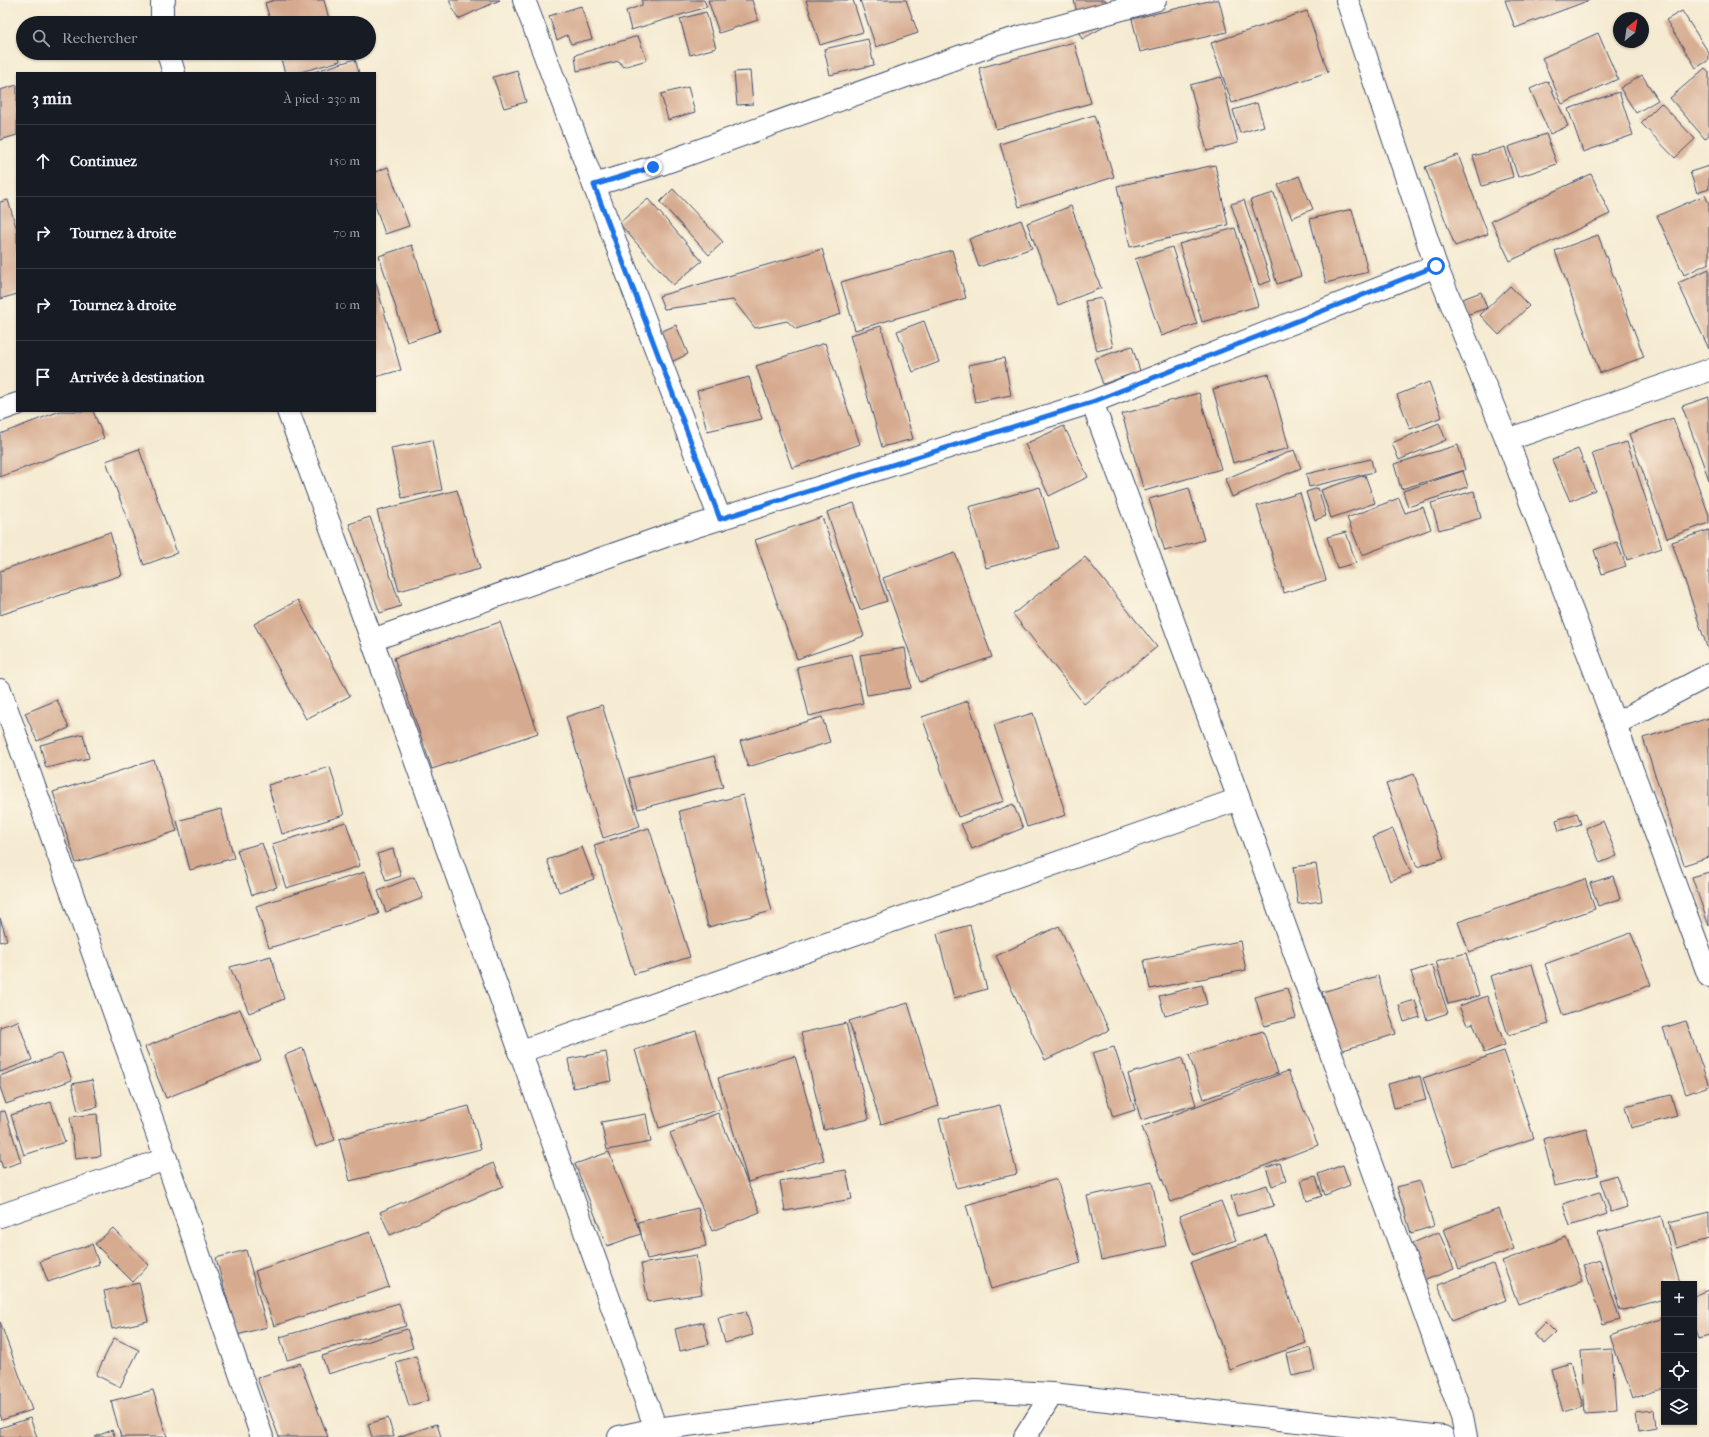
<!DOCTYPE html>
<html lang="fr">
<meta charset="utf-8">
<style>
:root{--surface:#171b24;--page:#242831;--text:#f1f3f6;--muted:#9ea1a6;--line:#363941}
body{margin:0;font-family:"IM FELL French Canon",serif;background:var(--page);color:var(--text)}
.controls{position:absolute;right:12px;bottom:12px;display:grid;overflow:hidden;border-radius:0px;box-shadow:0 1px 3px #0004}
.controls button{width:36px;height:36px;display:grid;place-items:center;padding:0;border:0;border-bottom:1px solid var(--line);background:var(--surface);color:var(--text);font:20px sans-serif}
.compass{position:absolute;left:1613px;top:12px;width:36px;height:36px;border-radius:50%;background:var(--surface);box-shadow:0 1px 3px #0004;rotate:30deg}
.stop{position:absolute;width:12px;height:12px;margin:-9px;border:3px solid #1a73e8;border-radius:50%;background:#fff}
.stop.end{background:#1a73e8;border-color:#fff;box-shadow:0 1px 4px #0008}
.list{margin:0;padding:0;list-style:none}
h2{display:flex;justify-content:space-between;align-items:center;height:52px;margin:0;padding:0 16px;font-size:17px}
h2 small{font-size:13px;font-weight:400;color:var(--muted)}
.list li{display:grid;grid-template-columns:26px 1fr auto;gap:12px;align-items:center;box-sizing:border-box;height:72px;padding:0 16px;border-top:1px solid var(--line)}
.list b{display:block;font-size:15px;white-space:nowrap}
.list em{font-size:13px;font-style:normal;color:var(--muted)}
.icon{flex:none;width:22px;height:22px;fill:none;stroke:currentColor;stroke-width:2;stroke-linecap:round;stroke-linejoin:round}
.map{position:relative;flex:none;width:1709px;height:1437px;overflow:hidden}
.search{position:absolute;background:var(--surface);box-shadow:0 1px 3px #0004;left:16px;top:16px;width:360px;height:44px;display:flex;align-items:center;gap:10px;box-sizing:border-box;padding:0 14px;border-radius:22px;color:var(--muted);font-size:15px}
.panel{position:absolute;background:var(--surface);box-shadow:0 1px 3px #0004;left:16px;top:72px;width:360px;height:340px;border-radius:0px}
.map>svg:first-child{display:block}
</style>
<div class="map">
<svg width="1709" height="1437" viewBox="0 0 1709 1437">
<rect width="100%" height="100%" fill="#fcf5e5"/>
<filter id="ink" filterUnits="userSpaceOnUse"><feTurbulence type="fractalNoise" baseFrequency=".025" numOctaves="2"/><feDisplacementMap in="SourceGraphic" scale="8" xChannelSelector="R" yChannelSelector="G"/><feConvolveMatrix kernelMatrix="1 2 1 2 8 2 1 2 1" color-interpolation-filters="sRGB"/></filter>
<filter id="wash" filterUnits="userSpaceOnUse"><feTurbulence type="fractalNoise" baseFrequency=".012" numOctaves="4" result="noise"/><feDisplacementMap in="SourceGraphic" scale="16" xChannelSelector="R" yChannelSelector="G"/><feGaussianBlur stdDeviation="0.9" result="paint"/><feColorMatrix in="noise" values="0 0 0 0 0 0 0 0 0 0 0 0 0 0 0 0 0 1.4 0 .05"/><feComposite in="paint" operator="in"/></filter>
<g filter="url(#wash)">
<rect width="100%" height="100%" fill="#f5ebd2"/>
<g id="blocks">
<g fill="#d6aa8f">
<path d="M275,0H324L330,23H271L265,3Z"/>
<path d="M449,0H500L458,19Z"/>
<path d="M642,0H704L707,7L631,30L626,11L642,5Z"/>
<path d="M708,0H752L758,20L719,33Z"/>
<path d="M806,0H853L863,32L820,45Z"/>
<path d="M860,0H906L918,33L876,47Z"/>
<path d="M1074,0H1106L1107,7L1077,14Z"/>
<path d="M1213,0H1219L1227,32L1140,52L1132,19Z"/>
<path d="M1505,0H1590L1515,28Z"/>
<path d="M581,6L592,39L571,44L567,35L557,40L549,16Z"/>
<path d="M1307,11L1328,72L1232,103L1211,43Z"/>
<path d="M1682,11L1709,53V60L1696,68L1666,20Z"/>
<path d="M706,12L716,48L690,55L680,19Z"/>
<path d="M1096,19L1102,28L1082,39L1077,29Z"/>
<path d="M1598,33L1618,79L1562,104L1542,58Z"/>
<path d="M638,36L647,60L623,67L619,61L577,71L575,55Z"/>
<path d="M868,39L874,65L830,75L824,49Z"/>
<path d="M1074,42L1091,103L996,129L979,68Z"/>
<path d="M279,53H338L340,61L297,73H285Z"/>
<path d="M355,59L359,73H310Z"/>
<path d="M1705,68L1709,72V135L1705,139L1670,98Z"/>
<path d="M517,70L526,102L504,108L493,77Z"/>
<path d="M750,71L753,104L737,105L734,72Z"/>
<path d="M1642,75L1658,100L1636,113L1620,88Z"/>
<path d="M1221,77L1238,143L1207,151L1190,85Z"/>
<path d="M1548,81L1568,126L1550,134L1530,89Z"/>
<path d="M17,85V135L0,140V90Z"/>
<path d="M688,87L695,112L668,120L661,94Z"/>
<path d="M1619,92L1633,135L1583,152L1568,109Z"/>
<path d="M1257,103L1264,126L1240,133L1233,110Z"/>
<path d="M1661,103L1695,139L1675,158L1641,123Z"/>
<path d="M1094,115L1114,177L1019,207L1000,144Z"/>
<path d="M1546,134L1557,164L1518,177L1508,147Z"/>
<path d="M1505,147L1513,177L1482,186L1473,156Z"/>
<path d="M1458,155L1488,234L1455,246L1425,167Z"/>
<path d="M1215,165L1228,225L1130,247L1117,186Z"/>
<path d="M1709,166V189L1697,193L1690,172Z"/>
<path d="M388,167L409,226L385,234L375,205V172Z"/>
<path d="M1591,174L1610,214L1510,261L1491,221Z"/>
<path d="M1299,176L1313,209L1292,218L1278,185Z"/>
<path d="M673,189L723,242L709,255L660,202Z"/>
<path d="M1274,193L1301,276L1277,284L1250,200Z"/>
<path d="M1705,195L1709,204V263L1684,275L1657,216Z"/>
<path d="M648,199L702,261L673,285L619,223Z"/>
<path d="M8,200L17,230V294L0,299V202Z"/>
<path d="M1244,200L1271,281L1259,285L1231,204Z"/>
<path d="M1071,206L1101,288L1058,305L1027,223Z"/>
<path d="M1352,209L1368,272L1326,283L1310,219Z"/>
<path d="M1021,220L1032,248L979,267L969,239Z"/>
<path d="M1235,228L1258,306L1202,322L1179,244Z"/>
<path d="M1598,235L1644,357L1600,373L1555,251Z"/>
<path d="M412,245L440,331L407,342L379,256Z"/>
<path d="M1172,247L1197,324L1161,336L1135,259Z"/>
<path d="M822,249L841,314L796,329L787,321L755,328L733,300L664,309L659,296Z"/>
<path d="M952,250L966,298L855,330L841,282Z"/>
<path d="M1709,269V349L1678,283Z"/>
<path d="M375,280L401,370L375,377Z"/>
<path d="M1510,286L1529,306L1499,335L1480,315Z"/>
<path d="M1481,292L1487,308L1466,315L1460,300Z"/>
<path d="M1102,298L1113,347L1097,351L1085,301Z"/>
<path d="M924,321L939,362L913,372L897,331Z"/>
<path d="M676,325L688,354L669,363L656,334Z"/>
<path d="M881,326L913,439L882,447L850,335Z"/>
<path d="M825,343L860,444L792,468L756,366Z"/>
<path d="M1132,346L1140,371L1103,384L1094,359Z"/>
<path d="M1004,358L1011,395L975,402L968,365Z"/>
<path d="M1269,374L1289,448L1233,463L1213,389Z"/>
<path d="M749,377L762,419L707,431L697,391Z"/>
<path d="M1429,382L1442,417L1410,429L1397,395Z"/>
<path d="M1199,393L1221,469L1144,491L1122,414Z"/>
<path d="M1709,397V480L1682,406Z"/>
<path d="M60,411H93L104,438L0,477V434Z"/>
<path d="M1673,418L1709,515V523L1667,538L1629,434Z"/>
<path d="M1439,423L1446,440L1399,460L1392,443Z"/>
<path d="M1064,426L1088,477L1049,496L1025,444Z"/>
<path d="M432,440L442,490L402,498L391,448Z"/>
<path d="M1627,442L1662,548L1627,560L1592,453Z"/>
<path d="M1458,445L1465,470L1401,489L1394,464Z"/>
<path d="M139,449L177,553L144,565L106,461Z"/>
<path d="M1578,449L1595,490L1570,501L1552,460Z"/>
<path d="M1294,450L1301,468L1232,497L1225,479Z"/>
<path d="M1371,459L1374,472L1309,487L1306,474Z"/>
<path d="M1463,471L1468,487L1408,507L1403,491Z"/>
<path d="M1365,475L1375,503L1331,518L1321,490Z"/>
<path d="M1040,487L1058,548L986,568L969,507Z"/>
<path d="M1189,488L1204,540L1165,551L1149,499Z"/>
<path d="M1318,488L1326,516L1315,520L1306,492Z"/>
<path d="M457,490L480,569L399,591L377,511Z"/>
<path d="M1474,491L1481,518L1439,530L1431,503Z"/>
<path d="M1300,493L1326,580L1284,593L1257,506Z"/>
<path d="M1399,498L1405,513L1423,507L1431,529L1362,555L1347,518Z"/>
<path d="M854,503L887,601L860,610L827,512Z"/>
<path d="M370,517L401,606L380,613L349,524Z"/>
<path d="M822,517L864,636L797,659L755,540Z"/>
<path d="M1709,530V653L1672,542Z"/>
<path d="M110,532L122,575L0,615V571Z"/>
<path d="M1346,532L1356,563L1337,568L1327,537Z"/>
<path d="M1617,542L1626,566L1602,574L1594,550Z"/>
<path d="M955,553L992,657L920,682L883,578Z"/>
<path d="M1085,557L1157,647L1084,704L1013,614Z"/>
<path d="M298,600L350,696L306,719L254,624Z"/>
<path d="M500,622L538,733L432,769L394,658Z"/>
<path d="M905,648L911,688L867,695L860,655Z"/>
<path d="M852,654L863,703L809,716L797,667Z"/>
<path d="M57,700L69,728L37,741L25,713Z"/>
<path d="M968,701L1004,801L958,817L922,717Z"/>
<path d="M602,705L640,826L603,838L566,717Z"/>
<path d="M1033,713L1066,815L1027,827L994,725Z"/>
<path d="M822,717L830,742L748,767L740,741Z"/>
<path d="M1709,718V857L1684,865L1643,738Z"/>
<path d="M83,734L89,758L46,768L40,745Z"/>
<path d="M714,756L723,787L638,809L629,778Z"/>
<path d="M154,760L177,831L76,863L53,792Z"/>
<path d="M330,767L344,815L282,834L268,785Z"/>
<path d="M1414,774L1444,858L1417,867L1386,784Z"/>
<path d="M743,795L772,911L708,927L679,811Z"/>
<path d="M1013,804L1023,828L972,849L961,824Z"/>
<path d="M221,809L234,858L190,870L177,821Z"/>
<path d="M1577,813L1581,824L1559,831L1556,820Z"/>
<path d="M1603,821L1617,856L1600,863L1586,828Z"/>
<path d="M346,822L360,866L286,888L272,844Z"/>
<path d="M649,828L690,957L634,974L594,845Z"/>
<path d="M1393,829L1411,873L1390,881L1373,837Z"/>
<path d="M262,843L277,887L252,895L237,850Z"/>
<path d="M582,847L594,879L559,892L547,860Z"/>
<path d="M393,849L401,876L386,881L377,854Z"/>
<path d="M1316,864L1322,901L1298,904L1293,867Z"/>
<path d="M365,872L379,914L269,948L256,906Z"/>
<path d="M1709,872V926L1692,877Z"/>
<path d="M1613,876L1620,899L1598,906L1590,883Z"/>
<path d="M414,877L423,898L386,912L378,891Z"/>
<path d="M1585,879L1595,909L1469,952L1458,922Z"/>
<path d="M0,918L7,940L0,942Z"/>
<path d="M970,925L987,989L954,998L937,934Z"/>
<path d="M1059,926L1109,1030L1045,1060L996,956Z"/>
<path d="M1631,933L1651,985L1563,1016L1545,964Z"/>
<path d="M1240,941L1246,970L1150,989L1144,960Z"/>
<path d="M1466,953L1479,996L1448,1004L1436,961Z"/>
<path d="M271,956L284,999L249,1013L230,967Z"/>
<path d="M1532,964L1549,1024L1508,1035L1490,976Z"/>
<path d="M1432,965L1448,1013L1427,1020L1411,972Z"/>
<path d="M1378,976L1396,1034L1340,1051L1322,992Z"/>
<path d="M1202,985L1207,1004L1165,1016L1159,996Z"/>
<path d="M1287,988L1296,1018L1264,1026L1255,997Z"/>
<path d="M1487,996L1505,1045L1484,1053L1473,1023L1467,1025L1459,1006Z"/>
<path d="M1415,1000L1420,1017L1404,1022L1399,1005Z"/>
<path d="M908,1003L939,1106L881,1124L849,1021Z"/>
<path d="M240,1009L261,1060L166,1098L145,1047Z"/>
<path d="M18,1021L32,1060L0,1072V1027Z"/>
<path d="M1686,1021L1709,1086L1686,1094L1663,1028Z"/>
<path d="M846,1023L869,1119L824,1130L801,1033Z"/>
<path d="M696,1031L721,1109L659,1128L635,1050Z"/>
<path d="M1263,1031L1278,1073L1204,1099L1189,1055Z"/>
<path d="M1114,1047L1135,1110L1113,1117L1092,1053Z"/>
<path d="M303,1048L335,1140L316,1147L285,1055Z"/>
<path d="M1504,1051L1534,1138L1453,1166L1423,1078Z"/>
<path d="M606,1052L611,1081L573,1088L568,1059Z"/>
<path d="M62,1053L72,1080L6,1104L0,1087V1076Z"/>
<path d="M795,1056L824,1160L748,1182L718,1078Z"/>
<path d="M1182,1058L1196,1105L1141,1120L1128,1074Z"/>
<path d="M1288,1071L1318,1145L1171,1202L1142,1127Z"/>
<path d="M1420,1076L1426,1100L1394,1108L1388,1084Z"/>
<path d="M92,1080L98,1107L78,1111L72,1084Z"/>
<path d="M1671,1095L1677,1116L1631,1128L1625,1106Z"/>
<path d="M51,1102L65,1142L24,1155L11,1115Z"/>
<path d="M1000,1105L1017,1174L956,1188L939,1119Z"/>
<path d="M469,1106L481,1149L350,1181L339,1139Z"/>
<path d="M5,1111L21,1162L3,1168L0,1160V1112Z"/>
<path d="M718,1113L760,1212L712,1231L670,1133Z"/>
<path d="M97,1114L101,1156L75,1159L70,1117Z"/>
<path d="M646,1114L651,1142L607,1150L601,1122Z"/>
<path d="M1586,1128L1598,1175L1555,1186L1543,1139Z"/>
<path d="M609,1152L641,1234L638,1222L698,1208L706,1246L647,1259L641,1234L607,1246L575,1164Z"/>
<path d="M493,1163L503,1186L390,1235L380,1212Z"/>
<path d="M1280,1163L1286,1181L1272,1186L1266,1168Z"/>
<path d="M1343,1165L1350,1185L1325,1195L1318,1174Z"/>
<path d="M846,1170L852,1199L785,1211L780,1181Z"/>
<path d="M1616,1175L1627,1207L1611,1212L1600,1180Z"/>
<path d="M1316,1176L1322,1196L1307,1201L1301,1180Z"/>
<path d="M1057,1179L1081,1263L991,1289L966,1205Z"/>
<path d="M1420,1181L1434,1226L1411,1233L1397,1187Z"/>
<path d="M1152,1182L1166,1246L1101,1260L1087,1196Z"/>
<path d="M1267,1185L1274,1206L1237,1216L1231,1196Z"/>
<path d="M1600,1192L1607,1214L1570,1226L1563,1204Z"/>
<path d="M1221,1201L1236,1240L1193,1255L1179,1216Z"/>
<path d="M1499,1209L1514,1249L1459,1269L1444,1229Z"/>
<path d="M1709,1212V1239L1676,1248L1669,1222Z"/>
<path d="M1661,1216L1680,1284H1664V1299L1620,1311L1598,1233Z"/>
<path d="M113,1228L149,1265L133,1282L95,1244Z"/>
<path d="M370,1232L389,1287L274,1326L255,1271Z"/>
<path d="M1439,1232L1454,1269L1418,1283L1403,1247Z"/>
<path d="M1266,1235L1306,1343L1230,1370L1191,1262Z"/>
<path d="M1566,1237L1583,1281L1518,1304L1502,1261Z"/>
<path d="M92,1244L99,1264L48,1282L40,1261Z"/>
<path d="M246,1250L267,1327L237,1335L216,1258Z"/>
<path d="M696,1255L702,1294L648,1302L641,1264Z"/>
<path d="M1600,1260L1620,1319L1603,1324L1583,1265Z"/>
<path d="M1493,1264L1506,1300L1452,1321L1438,1285Z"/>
<path d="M139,1283L148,1321L112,1329L104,1291Z"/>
<path d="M1709,1290V1336L1699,1339L1694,1325V1296Z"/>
<path d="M399,1303L406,1326L287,1360L280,1337Z"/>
<path d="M746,1311L753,1335L725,1343L718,1318Z"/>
<path d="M1663,1317L1664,1388L1632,1399L1610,1336Z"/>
<path d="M0,1322L32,1410L2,1420L0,1414Z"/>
<path d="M703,1322L709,1344L680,1351L675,1329Z"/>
<path d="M1545,1322L1556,1333L1544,1344L1533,1334Z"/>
<path d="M407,1329L413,1348L328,1374L322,1356Z"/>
<path d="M114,1338L139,1350L120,1387L96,1375Z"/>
<path d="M1310,1348L1315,1371L1292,1376L1287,1354Z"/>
<path d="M1612,1349L1616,1412L1585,1414L1581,1351Z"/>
<path d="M416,1356L429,1400L409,1406L396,1362Z"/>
<path d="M300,1363L328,1437H279L257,1378Z"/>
<path d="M1570,1363L1583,1406L1563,1412L1551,1369Z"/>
<path d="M153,1390L167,1437H121L111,1401Z"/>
<path d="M1654,1409L1656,1428L1639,1431L1636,1411Z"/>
<path d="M30,1418L37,1437H0V1428Z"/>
<path d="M388,1418L394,1437H372L368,1424Z"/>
<path d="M437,1424L441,1437H398Z"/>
<path d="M112,1430L115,1437H95Z"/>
</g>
</g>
</g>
<g filter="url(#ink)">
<use href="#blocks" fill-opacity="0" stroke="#3c4b6f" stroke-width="1"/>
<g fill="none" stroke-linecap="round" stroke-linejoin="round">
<defs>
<g id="minor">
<path d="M524,0L720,519"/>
<path d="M1347,0L1436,266L1507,440L1615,724L1709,976"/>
<path d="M162,23V3L164,0"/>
<path d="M168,53L174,73"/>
<path d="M594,185L653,167L995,44L1155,0"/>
<path d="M1092,402L1239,799L1462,1416L1466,1437"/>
<path d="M0,410L17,404"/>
<path d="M288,411L372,640L656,1429"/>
<path d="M1507,440L1709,370"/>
<path d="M372,640L671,534L1092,402L1436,266"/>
<path d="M0,690L166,1159L262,1437"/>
<path d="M1615,724L1709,675"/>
<path d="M519,1052L1239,799"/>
<path d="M0,1216L166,1159"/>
<path d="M619,1437L656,1429L928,1394L975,1390L1052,1394L1443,1437"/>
<path d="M1025,1437L1052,1394"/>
</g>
</defs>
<use href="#minor" stroke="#3c4b6f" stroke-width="24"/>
<use href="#minor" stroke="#fff" stroke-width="22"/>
</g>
</g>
<g fill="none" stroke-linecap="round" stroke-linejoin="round" filter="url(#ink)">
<path stroke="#1a73e8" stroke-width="5" d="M653,167L594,185L720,519L1092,402L1436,266"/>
</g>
</svg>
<div class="controls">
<button>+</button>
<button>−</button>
<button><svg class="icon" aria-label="locate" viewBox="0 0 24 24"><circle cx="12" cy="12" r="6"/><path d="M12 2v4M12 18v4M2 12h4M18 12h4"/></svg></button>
<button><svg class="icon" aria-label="layers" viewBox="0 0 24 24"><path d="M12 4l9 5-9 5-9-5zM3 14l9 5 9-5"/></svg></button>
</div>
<svg class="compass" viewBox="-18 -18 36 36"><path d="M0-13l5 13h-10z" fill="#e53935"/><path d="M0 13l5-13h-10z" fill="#9ea1a6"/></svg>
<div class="stop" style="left:1436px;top:266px"></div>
<div class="stop end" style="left:653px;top:167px"></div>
<div class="search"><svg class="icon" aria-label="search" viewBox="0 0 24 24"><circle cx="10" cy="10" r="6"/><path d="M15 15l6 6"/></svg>Rechercher</div>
<section class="panel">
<h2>3 min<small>À pied · 230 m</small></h2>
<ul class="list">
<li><svg class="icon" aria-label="ahead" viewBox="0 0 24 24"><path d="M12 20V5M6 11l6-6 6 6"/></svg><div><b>Continuez</b></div><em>150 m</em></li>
<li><svg class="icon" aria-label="right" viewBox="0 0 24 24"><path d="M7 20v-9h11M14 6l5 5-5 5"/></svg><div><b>Tournez à droite</b></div><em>70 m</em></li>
<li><svg class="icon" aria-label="right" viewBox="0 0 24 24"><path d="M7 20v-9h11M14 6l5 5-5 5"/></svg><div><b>Tournez à droite</b></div><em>10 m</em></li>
<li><svg class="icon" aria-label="arrive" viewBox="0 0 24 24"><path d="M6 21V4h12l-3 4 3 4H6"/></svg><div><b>Arrivée à destination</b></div></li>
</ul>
</section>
</div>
